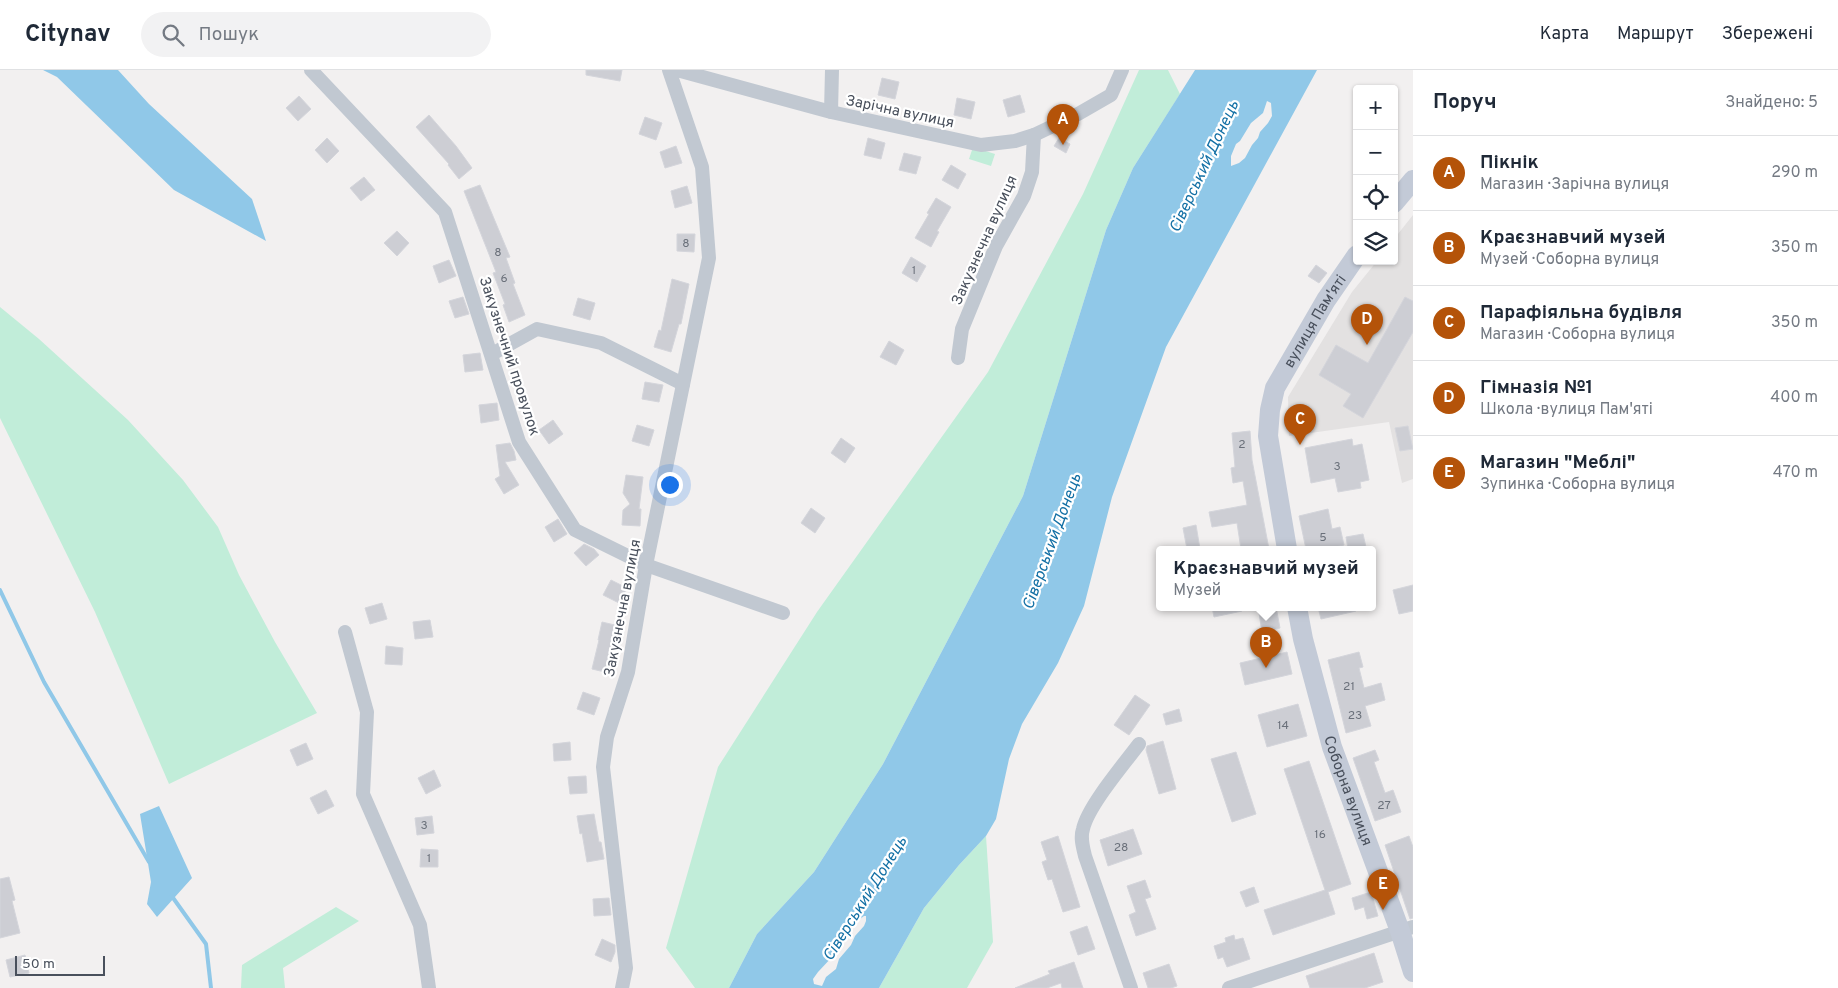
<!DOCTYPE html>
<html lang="uk">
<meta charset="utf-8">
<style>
:root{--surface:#fff;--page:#f2f2f3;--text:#1f2937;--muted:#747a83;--line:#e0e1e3;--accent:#b45309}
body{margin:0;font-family:Overpass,sans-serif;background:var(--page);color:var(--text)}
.controls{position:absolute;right:15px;top:15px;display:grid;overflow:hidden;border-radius:5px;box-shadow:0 1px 4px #0004}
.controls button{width:45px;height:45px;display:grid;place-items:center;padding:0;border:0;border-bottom:1px solid var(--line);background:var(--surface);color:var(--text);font:25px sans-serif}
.scale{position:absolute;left:15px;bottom:12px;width:90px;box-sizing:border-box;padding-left:5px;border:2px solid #49505c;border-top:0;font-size:14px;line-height:18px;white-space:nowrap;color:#49505c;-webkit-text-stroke:4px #fff;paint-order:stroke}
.you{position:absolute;left:669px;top:414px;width:18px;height:18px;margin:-12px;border:4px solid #fff;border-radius:50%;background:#1a73e8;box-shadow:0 0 0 8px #1a73e833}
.badge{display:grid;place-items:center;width:32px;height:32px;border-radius:50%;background:var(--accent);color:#fff;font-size:16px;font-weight:700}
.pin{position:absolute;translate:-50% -41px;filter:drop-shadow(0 1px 2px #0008)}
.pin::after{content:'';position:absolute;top:26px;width:18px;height:15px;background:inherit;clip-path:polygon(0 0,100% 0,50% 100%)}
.popup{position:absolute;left:1156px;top:476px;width:220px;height:65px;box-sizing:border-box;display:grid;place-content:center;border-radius:5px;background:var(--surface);filter:drop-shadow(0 1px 4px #0005);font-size:16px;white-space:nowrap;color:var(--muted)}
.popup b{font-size:19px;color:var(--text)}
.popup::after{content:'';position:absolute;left:50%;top:100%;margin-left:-10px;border:10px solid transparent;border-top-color:var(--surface)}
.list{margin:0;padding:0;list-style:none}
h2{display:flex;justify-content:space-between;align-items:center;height:65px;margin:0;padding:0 20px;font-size:21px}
h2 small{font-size:16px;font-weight:400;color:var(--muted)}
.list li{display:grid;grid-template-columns:32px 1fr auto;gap:15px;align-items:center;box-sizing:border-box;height:75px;padding:0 20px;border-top:1px solid var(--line)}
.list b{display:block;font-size:19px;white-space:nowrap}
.list p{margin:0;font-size:16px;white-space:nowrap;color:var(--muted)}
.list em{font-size:16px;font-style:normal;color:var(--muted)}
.icon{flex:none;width:28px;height:28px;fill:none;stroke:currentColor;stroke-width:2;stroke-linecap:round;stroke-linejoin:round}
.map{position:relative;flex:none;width:1413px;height:918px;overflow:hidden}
header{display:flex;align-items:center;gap:30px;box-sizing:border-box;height:70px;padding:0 25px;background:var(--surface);border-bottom:1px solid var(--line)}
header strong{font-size:24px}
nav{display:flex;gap:28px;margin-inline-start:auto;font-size:18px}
.search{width:350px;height:45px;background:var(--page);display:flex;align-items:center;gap:12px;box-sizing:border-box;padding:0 18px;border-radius:28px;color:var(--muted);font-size:19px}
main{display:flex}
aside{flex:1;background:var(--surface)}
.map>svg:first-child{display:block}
</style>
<header>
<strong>Citynav</strong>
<div class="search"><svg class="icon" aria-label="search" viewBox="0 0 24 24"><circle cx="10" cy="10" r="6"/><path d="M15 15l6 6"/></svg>Пошук</div>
<nav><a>Карта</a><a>Маршрут</a><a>Збережені</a></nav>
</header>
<main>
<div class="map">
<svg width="1413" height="918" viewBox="0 0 1413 918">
<rect width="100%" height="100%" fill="#f2f0f0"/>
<path fill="#e3e1e1" d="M1413,145V409L1402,413L1389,352L1289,366L1288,327L1352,222L1377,191H1394V169Z"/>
<g fill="#c1edd9">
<path d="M1139,0H1168L1180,24L1133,98L1106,160L1023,426L883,694L814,802L757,864L729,918H695L666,878L718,697L817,542L988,302L1083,124Z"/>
<path d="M973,77L995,84L991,96L969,89Z"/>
<path d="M0,237L39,269L128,350L183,410L218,457L239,505L275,572L317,643L169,714L95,542L0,348Z"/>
<path d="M986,766L993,872L967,918H879L924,838L959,795Z"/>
<path d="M336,837L359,851L283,898L285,918H241L242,895Z"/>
</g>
<g fill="#90c8e8" fill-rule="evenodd">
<path d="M43,0H118L149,34L252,129L266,171L174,120L57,7Z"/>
<path d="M1195,0H1317L1166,277L1112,427L1084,536L1058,593L1022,654L1009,689L996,749L986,766L959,795L924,838L879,918H729L757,864L814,802L883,694L1023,426L1106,160L1133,98ZM1267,31L1271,33L1272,46L1268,53L1260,62L1258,68L1252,75L1245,88L1239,93L1231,96V86L1236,74L1240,71L1251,53L1263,43ZM864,846H866V851L864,856L855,866L851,875L839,889L836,899L826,907L822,916L814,914L813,909L818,902L833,886L846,860Z"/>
<path d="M159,736L192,808L157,847L147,834L151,812L140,744Z"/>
</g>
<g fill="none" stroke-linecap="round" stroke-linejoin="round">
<g stroke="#90c8e8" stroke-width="4">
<path d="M0,520L44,612L149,792"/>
<path d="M171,825L206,874L211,918"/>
</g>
</g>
<g fill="#cdced4" stroke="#d4d5db">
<path d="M586,0H622L620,11L586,5Z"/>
<path d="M882,8L899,12L895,29L878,25Z"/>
<path d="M1020,25L1025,42L1008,47L1003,30Z"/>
<path d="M299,26L311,39L298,51L286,38Z"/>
<path d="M957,28L975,32L971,49L954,45Z"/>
<path d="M429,45L456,76L472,98L459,109L448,95L449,94L416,57Z"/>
<path d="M645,47L662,53L656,70L639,64Z"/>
<path d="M327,68L339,81L327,93L315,80Z"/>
<path d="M868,68L885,73L881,89L864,85Z"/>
<path d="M1059,68L1070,74L1066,83L1054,76Z"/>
<path d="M676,76L682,93L665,98L660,82Z"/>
<path d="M904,83L921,87L916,104L899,100Z"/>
<path d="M951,95L966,104L958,119L942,110Z"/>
<path d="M364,107L375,120L361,131L350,118Z"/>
<path d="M480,115L510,187L506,188L515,213L513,214L525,245L509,252L503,235L505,234L493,203L496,202L464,121Z"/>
<path d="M687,116L692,133L675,138L671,121Z"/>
<path d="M936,128L951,137L937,161L939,162L931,177L915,168L929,144L927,143Z"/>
<path d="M397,161L409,173L397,186L384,173Z"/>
<path d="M677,164H695L694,182L677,181Z"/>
<path d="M911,187L926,196L917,212L902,203Z"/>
<path d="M449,190L456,206L439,213L433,196Z"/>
<path d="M1316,195L1327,203L1319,213L1308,206Z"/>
<path d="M672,209L689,214L681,254H679L671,282L654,277L659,260L661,261Z"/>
<path d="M463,227L469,244L455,248L449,231Z"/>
<path d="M1405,227L1413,231V262L1363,348L1343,336L1351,324L1319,305L1336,275L1368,293Z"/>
<path d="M578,228L595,233L590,250L573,245Z"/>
<path d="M889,271L904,280L896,295L880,287Z"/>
<path d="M480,283L483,300L465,302L463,285Z"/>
<path d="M645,312L663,315L659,332L642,329Z"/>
<path d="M497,333L499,350L481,353L479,335Z"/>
<path d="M553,350L563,364L549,374L539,360Z"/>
<path d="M637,355L654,360L649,376L632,371Z"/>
<path d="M1408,356L1413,379L1400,381L1395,358Z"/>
<path d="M1250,361L1252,390L1269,479H1241L1237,453L1212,457L1209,442L1247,435L1243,411L1233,413L1231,398L1235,397L1232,363Z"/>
<path d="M841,368L855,378L845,393L831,383Z"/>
<path d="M1352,369L1353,376L1362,374L1369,410L1360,412L1361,418L1338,422L1335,408L1311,413L1305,378Z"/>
<path d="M510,373L514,381L516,390L505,392L519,415L504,424L495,409L500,406L496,375Z"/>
<path d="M626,405L643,407L639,439H641L640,456L622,455L623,440L630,434L623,423Z"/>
<path d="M811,438L825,448L815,463L801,453Z"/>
<path d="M1328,439L1332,459L1340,457L1344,475L1325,479H1306L1299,446Z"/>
<path d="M558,449L567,464L554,472L545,457Z"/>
<path d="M1196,455L1200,479H1187L1183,458Z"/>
<path d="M1363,464L1366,477L1348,479L1346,467Z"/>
<path d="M584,474L594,479L599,485L586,496L574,483Z"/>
<path d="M611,510L627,518L619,533L603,525Z"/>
<path d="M1413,515V541L1399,544L1393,520Z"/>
<path d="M382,533L387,549L370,554L365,538Z"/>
<path d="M1212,537H1242V541L1214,547Z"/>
<path d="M1258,537H1276L1280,558L1262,562Z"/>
<path d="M1318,537H1356V541L1321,549Z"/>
<path d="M430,550L433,567L415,569L413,552Z"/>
<path d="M602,552L619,556L609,603L592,599L599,570H598Z"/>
<path d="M386,576L403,578L402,595L385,594Z"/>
<path d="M1287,582L1292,604L1245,615L1240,593Z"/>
<path d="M1359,582L1363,597L1359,598L1364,618L1381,613L1385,630L1365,636L1371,656L1346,663L1328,590Z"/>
<path d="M583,622L600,628L594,645L577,639Z"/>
<path d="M1135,625L1150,635L1129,665L1114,655Z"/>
<path d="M1298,634L1307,666L1267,677L1258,645Z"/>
<path d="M1179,639L1182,651L1166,655L1163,644Z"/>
<path d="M1163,671L1176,719L1159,724L1146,680L1147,676Z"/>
<path d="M570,672L571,690L554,691L553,674Z"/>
<path d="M306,673L313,689L297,696L290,680Z"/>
<path d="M1375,680L1379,690L1374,692L1385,723L1393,720L1401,742L1375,751L1353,688Z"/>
<path d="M1236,682L1256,744L1232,752L1211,689Z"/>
<path d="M1309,691L1351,814L1328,822L1335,844L1273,865L1264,840L1325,820L1284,699Z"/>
<path d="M434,700L441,716L426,724L418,708Z"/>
<path d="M586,706L587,723L570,724L568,707Z"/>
<path d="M326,720L334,736L318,744L310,728Z"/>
<path d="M594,744L599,772H601L604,789L587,792L582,763L580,764L577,746Z"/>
<path d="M432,746L434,763L417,765L415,748Z"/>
<path d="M1133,759L1142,784L1108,796L1100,770Z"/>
<path d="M1058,766L1080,837L1063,842L1052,809L1048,810L1042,792L1047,790L1041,772Z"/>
<path d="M1409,766L1413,777V848L1410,849L1385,775Z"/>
<path d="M421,779L438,780V797H420Z"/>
<path d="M9,807L15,830L12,831L20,863L0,868V809Z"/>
<path d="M1145,810L1151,827L1145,829L1156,859L1136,866L1129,845L1136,842L1127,816Z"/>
<path d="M1254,817L1259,832L1246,837L1240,822Z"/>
<path d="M1371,822L1378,846L1367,849L1364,837L1355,840L1352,828Z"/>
<path d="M609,828L611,845L594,846L593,829Z"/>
<path d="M1087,856L1095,879L1078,885L1070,862Z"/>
<path d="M1234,865L1235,870L1243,868L1250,889L1227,897L1223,887L1218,889L1214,876L1226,872L1225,868Z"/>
<path d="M602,869L615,875V882L611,892L595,885Z"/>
<path d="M1374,883L1383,912L1365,918H1310L1306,906Z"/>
<path d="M25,885L29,903L10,907L6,890Z"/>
<path d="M1074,892L1083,918H1062L1061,913L1047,918H1015L1050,904L1048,901Z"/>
<path d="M1169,894L1177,916L1171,918H1148L1143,903Z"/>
</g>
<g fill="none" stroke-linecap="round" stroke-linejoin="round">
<g stroke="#c1c8d1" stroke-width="14">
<path d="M311,0L445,142L519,372L575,460L646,495L783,543"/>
<path d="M677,0L831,42L981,75L1015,71L1034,65L1078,44L1111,25L1122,0"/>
<path d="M831,42L832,0"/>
<path d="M492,284L537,259L601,273L683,314"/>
<path d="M958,288L962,259L996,176L1024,126L1032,102L1034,65"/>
<path d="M345,562L367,642L363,724L420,855L429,918"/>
<path d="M622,918L626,898L603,697L607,667L628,602L646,495L709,188L702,97L669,0"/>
<path d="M1131,918L1085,786C1083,777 1080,768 1083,759C1088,736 1124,694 1139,674"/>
<path d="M1229,918L1413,857"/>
</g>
<g stroke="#c3cad7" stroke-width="20">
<path d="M1394,133L1413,110"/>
<path id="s1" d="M1287,479L1268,366L1270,340L1275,318L1326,230L1357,185"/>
<path id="s2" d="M1297,537L1303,569L1332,677L1400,861L1413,902"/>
</g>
</g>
<g text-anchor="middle" stroke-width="4.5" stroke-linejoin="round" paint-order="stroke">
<g font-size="12" fill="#6a707a">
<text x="686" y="177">8</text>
<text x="498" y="186">8</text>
<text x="914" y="204">1</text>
<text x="504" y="212">6</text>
<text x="1242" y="378">2</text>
<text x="1337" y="400">3</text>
<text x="1323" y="471">5</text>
<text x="1349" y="620">21</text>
<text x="1355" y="649">23</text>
<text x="1283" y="659">14</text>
<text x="1384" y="739">27</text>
<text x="424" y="759">3</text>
<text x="1320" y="768">16</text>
<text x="1121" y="781">28</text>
<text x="429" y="792">1</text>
</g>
<g font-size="15" fill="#49505c" stroke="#fff">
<text transform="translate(900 41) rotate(12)" y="5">Зарічна вулиця</text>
<text transform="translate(984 170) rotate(-66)" y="5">Закузнечна вулиця</text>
<text dy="5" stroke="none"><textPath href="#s1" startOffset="241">вулиця Пам'яті</textPath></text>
<text transform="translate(510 286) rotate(72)" y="5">Закузнечний провулок</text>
<text transform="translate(622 538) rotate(-79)" y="5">Закузнечна вулиця</text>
<text dy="5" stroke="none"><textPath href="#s2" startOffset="191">Соборна вулиця</textPath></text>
</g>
<g font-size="16" font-style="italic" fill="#1370a5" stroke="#fff">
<text transform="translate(1203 96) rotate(-65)" y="6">Сіверський Донець</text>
<text transform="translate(1051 471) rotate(-70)" y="6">Сіверський Донець</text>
<text transform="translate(864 828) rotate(-58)" y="6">Сіверський Донець</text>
</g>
</g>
</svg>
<div class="controls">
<button>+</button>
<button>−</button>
<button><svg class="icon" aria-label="locate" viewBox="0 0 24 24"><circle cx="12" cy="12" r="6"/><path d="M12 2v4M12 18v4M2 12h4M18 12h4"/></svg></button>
<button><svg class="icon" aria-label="layers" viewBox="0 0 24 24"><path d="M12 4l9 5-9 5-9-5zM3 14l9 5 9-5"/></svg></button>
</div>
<div class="scale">50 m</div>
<div class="you"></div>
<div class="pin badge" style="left:1063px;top:75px">A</div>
<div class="pin badge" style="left:1266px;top:598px">B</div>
<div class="popup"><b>Краєзнавчий музей</b>Музей</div>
<div class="pin badge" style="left:1300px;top:375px">C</div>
<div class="pin badge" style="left:1367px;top:275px">D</div>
<div class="pin badge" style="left:1383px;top:840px">E</div>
</div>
<aside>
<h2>Поруч<small>Знайдено: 5</small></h2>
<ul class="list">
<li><span class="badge">A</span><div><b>Пікнік</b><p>Магазин · Зарічна вулиця</p></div><em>290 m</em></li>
<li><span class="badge">B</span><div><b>Краєзнавчий музей</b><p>Музей · Соборна вулиця</p></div><em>350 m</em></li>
<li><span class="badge">C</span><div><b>Парафіяльна будівля</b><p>Магазин · Соборна вулиця</p></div><em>350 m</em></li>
<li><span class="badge">D</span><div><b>Гімназія №1</b><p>Школа · вулиця Пам'яті</p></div><em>400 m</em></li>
<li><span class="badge">E</span><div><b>Магазин &quot;Меблі&quot;</b><p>Зупинка · Соборна вулиця</p></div><em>470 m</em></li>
</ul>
</aside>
</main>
